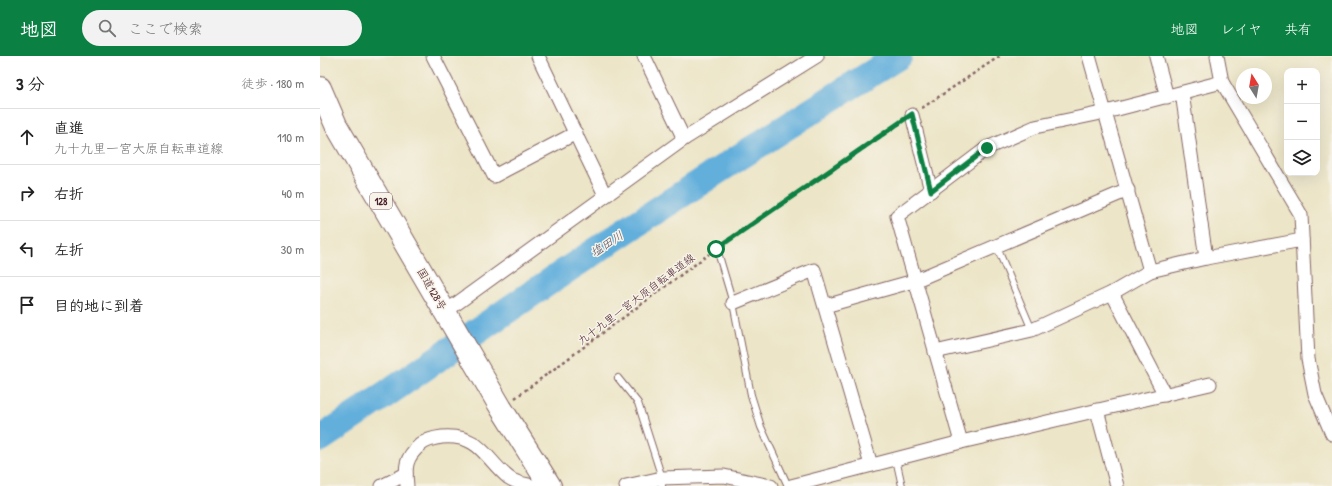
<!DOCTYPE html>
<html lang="ja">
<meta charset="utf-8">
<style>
:root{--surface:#fff;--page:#f2f2f2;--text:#222;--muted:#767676;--line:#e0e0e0;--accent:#0b8043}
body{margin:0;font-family:"Patrick Hand","Klee One",sans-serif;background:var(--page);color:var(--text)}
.controls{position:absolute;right:12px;top:12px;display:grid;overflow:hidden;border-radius:8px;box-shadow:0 4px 16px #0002}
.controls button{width:36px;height:36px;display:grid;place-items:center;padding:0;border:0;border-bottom:1px solid var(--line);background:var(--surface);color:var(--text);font:20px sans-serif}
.compass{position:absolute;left:916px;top:12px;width:36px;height:36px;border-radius:50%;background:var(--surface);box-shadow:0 4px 16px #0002;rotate:349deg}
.stop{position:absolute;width:12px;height:12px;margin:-9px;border:3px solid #0b8043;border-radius:50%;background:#fff}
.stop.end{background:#0b8043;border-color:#fff;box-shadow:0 1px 4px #0008}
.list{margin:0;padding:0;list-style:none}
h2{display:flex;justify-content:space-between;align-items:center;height:52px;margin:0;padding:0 16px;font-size:17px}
h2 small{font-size:13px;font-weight:400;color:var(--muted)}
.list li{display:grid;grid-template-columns:26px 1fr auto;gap:12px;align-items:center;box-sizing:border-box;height:56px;padding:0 16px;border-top:1px solid var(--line)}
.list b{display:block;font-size:15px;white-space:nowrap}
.list p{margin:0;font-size:13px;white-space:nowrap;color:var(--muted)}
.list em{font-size:13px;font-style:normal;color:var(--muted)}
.icon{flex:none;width:22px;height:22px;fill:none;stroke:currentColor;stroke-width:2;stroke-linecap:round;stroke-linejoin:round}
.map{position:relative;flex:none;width:1012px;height:430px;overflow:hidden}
header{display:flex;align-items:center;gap:24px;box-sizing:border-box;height:56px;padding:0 20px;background:var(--accent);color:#fff}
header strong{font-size:19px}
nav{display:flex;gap:22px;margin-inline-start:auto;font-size:14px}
.search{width:280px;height:36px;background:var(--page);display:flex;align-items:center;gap:10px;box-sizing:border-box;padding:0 14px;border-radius:22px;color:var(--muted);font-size:15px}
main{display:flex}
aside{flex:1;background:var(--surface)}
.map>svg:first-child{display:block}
</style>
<header>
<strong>地図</strong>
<div class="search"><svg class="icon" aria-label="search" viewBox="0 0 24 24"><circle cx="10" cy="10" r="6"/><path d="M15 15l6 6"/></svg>ここで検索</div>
<nav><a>地図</a><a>レイヤ</a><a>共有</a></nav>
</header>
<main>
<aside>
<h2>3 分<small>徒歩 · 180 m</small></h2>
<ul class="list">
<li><svg class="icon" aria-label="ahead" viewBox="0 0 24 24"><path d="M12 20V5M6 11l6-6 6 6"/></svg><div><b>直進</b><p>九十九里一宮大原自転車道線</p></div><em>110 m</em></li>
<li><svg class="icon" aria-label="right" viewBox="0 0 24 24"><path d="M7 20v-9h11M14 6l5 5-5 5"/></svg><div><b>右折</b></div><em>40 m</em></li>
<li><svg class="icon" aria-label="left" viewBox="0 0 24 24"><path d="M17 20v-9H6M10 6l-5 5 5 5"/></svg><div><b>左折</b></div><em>30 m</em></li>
<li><svg class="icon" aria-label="arrive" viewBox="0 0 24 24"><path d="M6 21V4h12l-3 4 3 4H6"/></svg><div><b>目的地に到着</b></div></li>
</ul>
</aside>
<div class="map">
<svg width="1012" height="430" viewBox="0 0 1012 430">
<rect width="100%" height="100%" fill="#f7f3e8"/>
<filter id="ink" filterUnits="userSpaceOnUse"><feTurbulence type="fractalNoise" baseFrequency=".025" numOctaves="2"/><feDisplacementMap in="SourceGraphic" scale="8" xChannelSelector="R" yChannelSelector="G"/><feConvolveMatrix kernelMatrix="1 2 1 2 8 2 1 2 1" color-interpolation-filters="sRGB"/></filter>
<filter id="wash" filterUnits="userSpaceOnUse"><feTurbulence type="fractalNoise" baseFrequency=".012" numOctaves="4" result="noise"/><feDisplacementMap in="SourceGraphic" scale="16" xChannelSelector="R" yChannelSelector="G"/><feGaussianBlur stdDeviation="0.9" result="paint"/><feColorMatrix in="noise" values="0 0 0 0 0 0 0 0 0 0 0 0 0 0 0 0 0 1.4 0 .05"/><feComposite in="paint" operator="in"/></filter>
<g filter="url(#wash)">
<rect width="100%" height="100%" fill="#ece5c7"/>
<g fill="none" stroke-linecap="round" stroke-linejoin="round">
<path stroke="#62afdc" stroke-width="27" d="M0,383C67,339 132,292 198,247C323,162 451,80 579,0"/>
</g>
</g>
<g filter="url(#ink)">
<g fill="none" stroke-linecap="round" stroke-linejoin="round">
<defs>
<g id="lane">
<path d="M676,189L712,274"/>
<path d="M397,193L413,247L431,339L441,371L468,430"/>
<path d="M298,322L318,347L342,422V430"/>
<path d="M576,403L582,430"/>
</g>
<g id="street">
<path d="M113,0L174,120L256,77"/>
<path d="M218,0L285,139"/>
<path d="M324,0L364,83"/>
<path d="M836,0L847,41"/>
<path d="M897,0L902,26L981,159L988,303L995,338L1012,378"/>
<path d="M862,37L886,202"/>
<path d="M592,59L611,135"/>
<path d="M830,215L886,202L982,184"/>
<path d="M792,237L845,339"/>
<path d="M413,247L494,214L551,409"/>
<path d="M505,250L594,225L808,134"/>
<path d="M125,256L364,83L497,0"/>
<path d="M615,296L712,274L792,237L830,215L769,0"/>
<path d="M777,354L797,430"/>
<path d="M641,386L577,160L667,92L715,71L786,56L902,26"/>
<path d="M62,430L86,418"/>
<path d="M87,430C85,411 85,402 100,389C106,384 114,382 122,381C161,378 165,403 189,422C196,427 205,428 212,430"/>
<path d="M306,430L342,422L404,420L451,430"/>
<path d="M471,430L641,386L890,328"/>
</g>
<path id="highway" d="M0,32L16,69L181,352L230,430"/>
</defs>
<use href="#lane" stroke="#836462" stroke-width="8"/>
<use href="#street" stroke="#836462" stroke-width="15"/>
<use href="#highway" stroke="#836462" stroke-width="24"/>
<g stroke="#836462" stroke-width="2.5" stroke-dasharray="3 3" stroke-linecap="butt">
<path d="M602,52L680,0"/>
<path d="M404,187L580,67"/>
<path d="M195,342L389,198"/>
</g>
<use href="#lane" stroke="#fff" stroke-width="6"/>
<use href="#street" stroke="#fff" stroke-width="13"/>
<use href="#highway" stroke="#fff" stroke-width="22"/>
</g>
</g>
<g fill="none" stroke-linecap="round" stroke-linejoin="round" filter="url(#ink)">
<path stroke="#0b8043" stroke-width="5" d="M396,193L592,58L611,135L667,92"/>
</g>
<g text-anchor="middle" stroke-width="3" stroke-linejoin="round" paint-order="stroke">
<rect fill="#f7f3e8" stroke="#7e5f64" stroke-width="1" x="50" y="137" width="22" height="16" rx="3"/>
<g font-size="10" font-weight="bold" fill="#4a1f2b">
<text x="61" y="149">128</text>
</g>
<g font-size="11" fill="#4a1f2b" stroke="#f7f3e8">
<text transform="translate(112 233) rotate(60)" y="4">国道128号</text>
<text transform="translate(316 243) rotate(-37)" y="4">九十九里一宮大原自転車道線</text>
</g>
<g font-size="12" font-style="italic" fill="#525169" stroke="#f7f3e8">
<text transform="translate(287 188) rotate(-33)" y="4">塩田川</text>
</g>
</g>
</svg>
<div class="controls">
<button>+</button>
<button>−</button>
<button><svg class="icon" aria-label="layers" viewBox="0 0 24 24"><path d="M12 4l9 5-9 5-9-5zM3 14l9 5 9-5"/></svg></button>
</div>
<svg class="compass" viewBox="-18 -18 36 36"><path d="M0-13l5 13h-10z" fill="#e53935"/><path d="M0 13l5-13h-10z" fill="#767676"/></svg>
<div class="stop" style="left:396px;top:193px"></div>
<div class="stop end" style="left:667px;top:92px"></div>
</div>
</main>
